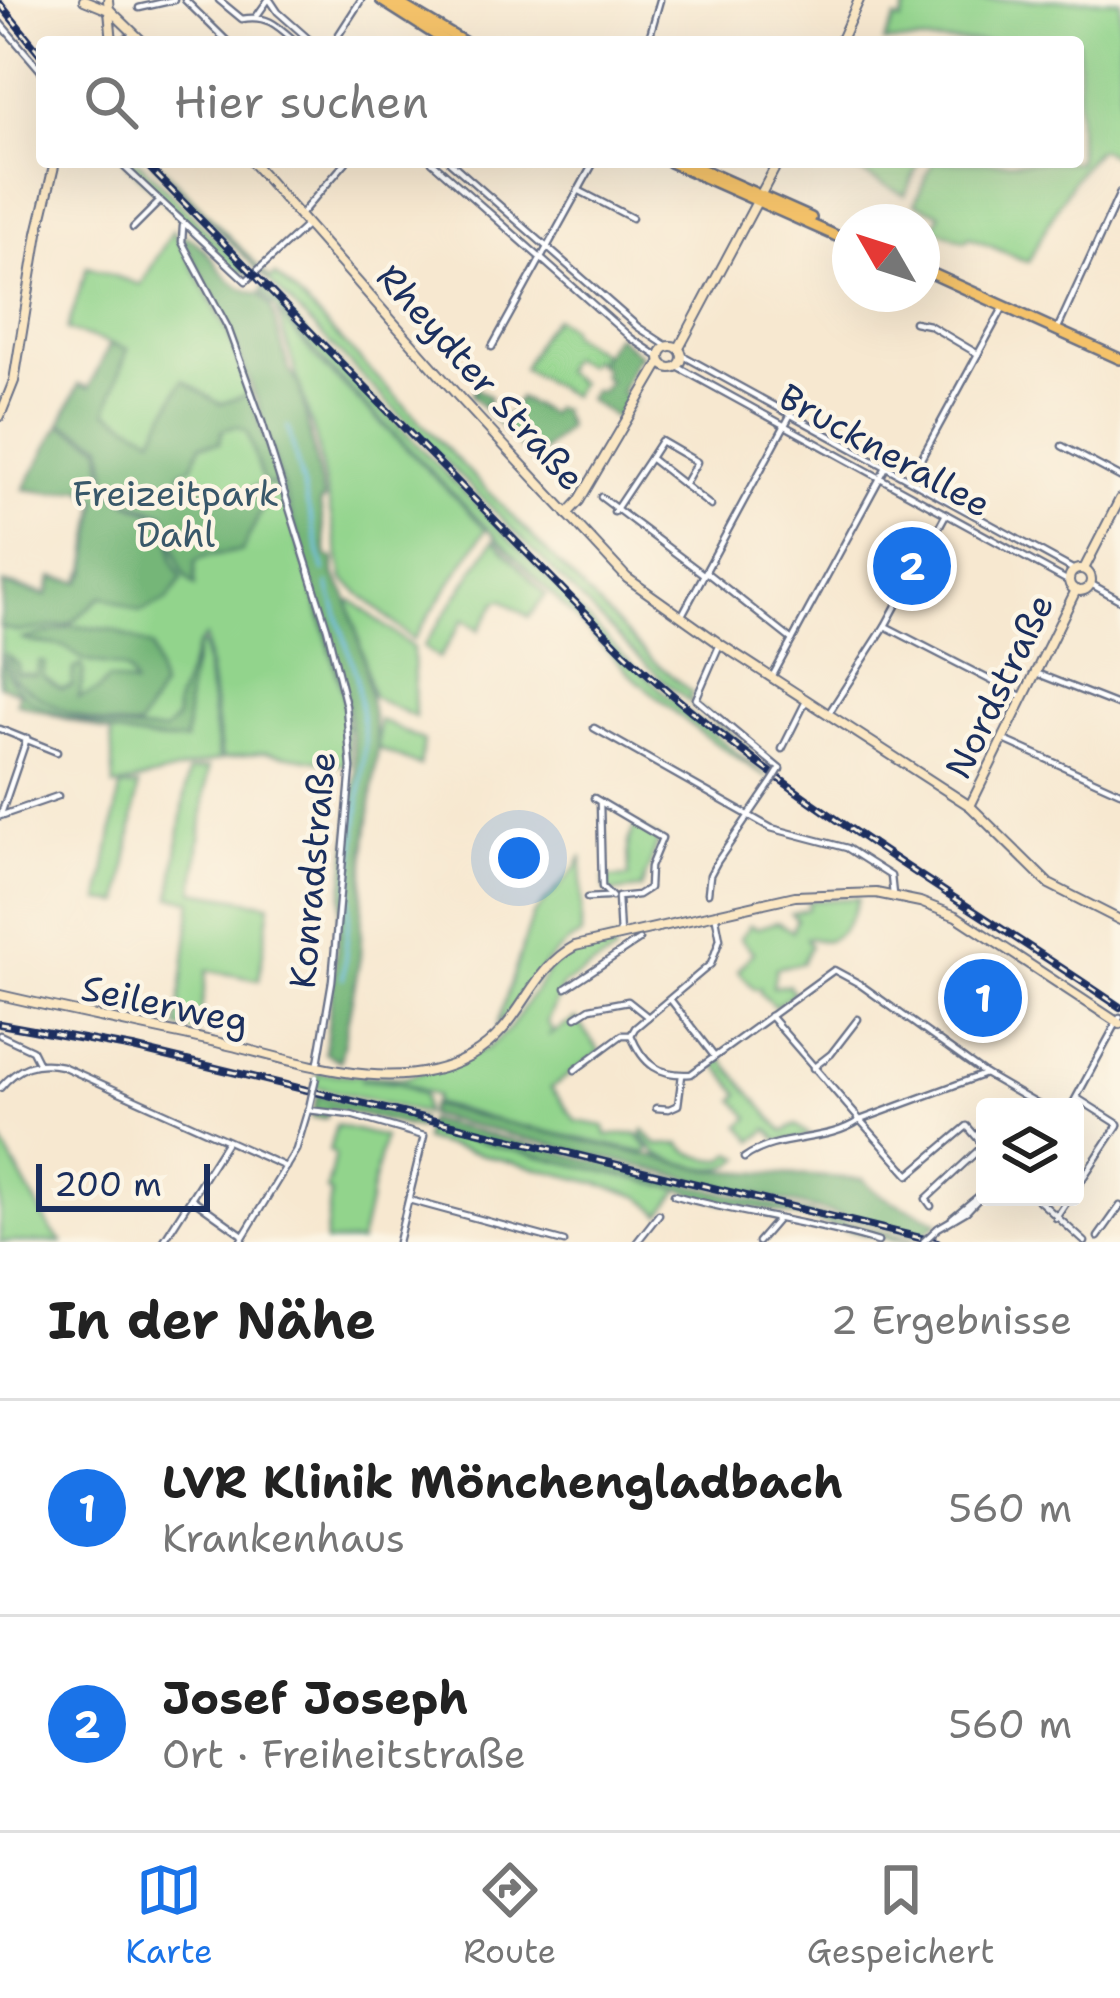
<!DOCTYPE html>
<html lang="de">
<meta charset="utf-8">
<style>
:root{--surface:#fff;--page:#f6f6f6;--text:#222;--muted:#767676;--line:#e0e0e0;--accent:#1a73e8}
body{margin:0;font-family:"Shantell Sans",sans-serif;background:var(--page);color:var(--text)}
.controls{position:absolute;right:36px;bottom:36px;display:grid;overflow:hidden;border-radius:12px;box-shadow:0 12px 48px #0002}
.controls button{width:108px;height:108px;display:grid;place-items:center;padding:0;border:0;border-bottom:3px solid var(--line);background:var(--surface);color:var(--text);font:60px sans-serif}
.compass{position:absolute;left:832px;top:204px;width:108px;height:108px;border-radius:50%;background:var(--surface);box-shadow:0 12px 48px #0002;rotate:309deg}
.scale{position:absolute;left:36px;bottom:30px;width:174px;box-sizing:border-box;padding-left:12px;border:6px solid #1b2f5e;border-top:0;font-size:33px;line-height:42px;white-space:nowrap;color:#1b2f5e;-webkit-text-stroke:9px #fcf5e5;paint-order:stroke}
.you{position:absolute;left:519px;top:858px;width:42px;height:42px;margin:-30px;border:9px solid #fff;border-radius:50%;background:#1a73e8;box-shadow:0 0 0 18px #1a73e833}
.badge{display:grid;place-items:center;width:78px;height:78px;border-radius:50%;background:var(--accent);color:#fff;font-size:39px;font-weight:700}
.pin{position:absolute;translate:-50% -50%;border:6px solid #fff;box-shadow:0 3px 12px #0006}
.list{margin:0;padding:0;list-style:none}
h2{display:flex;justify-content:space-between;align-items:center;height:156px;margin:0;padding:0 48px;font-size:51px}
h2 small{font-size:39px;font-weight:400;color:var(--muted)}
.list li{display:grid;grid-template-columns:78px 1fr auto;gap:36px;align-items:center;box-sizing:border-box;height:216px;padding:0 48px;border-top:3px solid var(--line)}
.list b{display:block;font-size:45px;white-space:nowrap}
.list p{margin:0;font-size:39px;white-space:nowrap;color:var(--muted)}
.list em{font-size:39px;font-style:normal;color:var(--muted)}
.icon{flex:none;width:66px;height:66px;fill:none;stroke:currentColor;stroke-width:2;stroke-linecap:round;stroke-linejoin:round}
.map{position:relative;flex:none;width:1120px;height:1242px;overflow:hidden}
.search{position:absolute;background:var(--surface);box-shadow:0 12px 48px #0002;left:36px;right:36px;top:36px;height:132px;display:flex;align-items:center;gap:30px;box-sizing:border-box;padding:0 42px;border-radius:12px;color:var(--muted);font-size:45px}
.sheet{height:588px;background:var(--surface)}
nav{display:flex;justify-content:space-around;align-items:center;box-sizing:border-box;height:168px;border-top:3px solid var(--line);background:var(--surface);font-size:33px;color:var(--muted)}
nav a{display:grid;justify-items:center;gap:6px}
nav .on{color:var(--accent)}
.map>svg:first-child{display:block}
</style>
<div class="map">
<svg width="1120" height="1242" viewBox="0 0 1120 1242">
<rect width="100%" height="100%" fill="#fcf5e5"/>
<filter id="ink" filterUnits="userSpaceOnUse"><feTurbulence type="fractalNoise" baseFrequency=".00833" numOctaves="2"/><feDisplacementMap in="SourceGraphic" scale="24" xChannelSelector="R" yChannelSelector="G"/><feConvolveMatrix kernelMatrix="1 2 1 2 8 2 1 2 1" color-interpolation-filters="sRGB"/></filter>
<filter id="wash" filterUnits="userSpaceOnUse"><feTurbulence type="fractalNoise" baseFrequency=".004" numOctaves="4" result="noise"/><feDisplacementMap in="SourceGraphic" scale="48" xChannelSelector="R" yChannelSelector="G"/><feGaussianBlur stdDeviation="2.7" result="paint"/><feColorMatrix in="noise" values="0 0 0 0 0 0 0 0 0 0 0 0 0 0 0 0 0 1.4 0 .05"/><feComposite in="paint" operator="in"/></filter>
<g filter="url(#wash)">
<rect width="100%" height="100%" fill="#f7e8d0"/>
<g fill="#92d48c" stroke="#568275" stroke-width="3">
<path d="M909,0H1120V159L1099,149C1074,170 1044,232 1028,262L969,237L965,242L934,228L940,214L915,203L933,162H1078V42H884L895,19L901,21Z"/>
<path d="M125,162H139L250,274L235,270Z"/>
<path d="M152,162H157L270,279L275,275L297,295L650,658L692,693L689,700L751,749L749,751L664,681L612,631Z"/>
<path d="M840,162H919L905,195Z"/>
<path d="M173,230L227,331L281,482L277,490L283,488L343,695L350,766L264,752L222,759L205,637L199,644L203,645L219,760L114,787L111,733L17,703L19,692L0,685L3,583L46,594L52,577L79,581L86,569L97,500L80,489L82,458L50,445L79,384L112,396L128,349L67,330L87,267L141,285Z"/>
<path d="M263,287L621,653L679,706L768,778L702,734L633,677L329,367L261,291Z"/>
<path d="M277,311L317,359L486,529L413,640L343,579L316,439Z"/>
<path d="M555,318L569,328L570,334L602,353L598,362L592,359L586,366L569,358L562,371L579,383L571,396L523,369L541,334Z"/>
<path d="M494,540L546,595L529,617L503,600L497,601L479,630L464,619L439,658L423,647Z"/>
<path d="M353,601L413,648L415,717L373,697L348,602Z"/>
<path d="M379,720L424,741L420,766L378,748Z"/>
<path d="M208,768L194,891L270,904L259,980L207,970L198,1032L177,1027L192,900L171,897L188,772Z"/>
<path d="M138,786L121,903L100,901L120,788Z"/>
<path d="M635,825L659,839L641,889L609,893L605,889L604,878L629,877L628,842Z"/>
<path d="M582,856L581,935C540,956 527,996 496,1028L533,915L576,868Z"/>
<path d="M858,898C854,914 844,936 827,940C821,942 813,938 806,938L810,946L802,963L776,968L773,987L789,985L794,993L775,1007L760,993V988L755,989L738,971L753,952L740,938L750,925L757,928L777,922L792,931L797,919L791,914L808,909V901Z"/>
<path d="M614,942V954L563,985L547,1022L553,1031L548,1036L576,1019L600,1052L551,1088L576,1121L604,1126L606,1135L638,1134L649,1150L646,1153L503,1122L434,1103L436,1096L398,1081L360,1080L398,1083L424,1095V1113L315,1087L318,1073L406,1078L488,1048L510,1028L551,967L571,952Z"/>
<path d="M722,1059L783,1132L796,1125L811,1136L778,1141L768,1129L754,1141L741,1126L750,1118L735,1100L740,1094L715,1063Z"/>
<path d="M336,1125L384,1137L360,1242H325L331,1193L327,1190L335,1154L329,1151Z"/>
<path d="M425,1130L680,1189L661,1214L641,1197L607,1186L424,1140Z"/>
<path d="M644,1130L657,1145L680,1144C689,1155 708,1160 723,1160L732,1153L742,1158C720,1180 683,1162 657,1155L642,1135Z"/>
<path d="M0,1139L52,1231L62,1242H0Z"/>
</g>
<g fill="#75b678" stroke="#48726b" stroke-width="3">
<path d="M184,235C220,252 216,286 260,294L271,307L289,370L299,384L324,500L320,502L327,557L334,558V575L346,594L363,655L378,748L365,851L360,957L340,1061L325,1053L356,771L347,700L256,398L225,318L183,240Z"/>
<path d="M616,335L641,356L635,360L621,392L632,400L619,420L588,400L593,390L600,392L609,381L602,376L604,368L597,364Z"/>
<path d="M110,344L127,349L107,411L153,437L183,380L220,404L249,394L278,477L273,486L263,482L247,432L237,426L223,430L219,443L201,445L192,466L181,471L180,479L207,488L218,498H242L256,486L269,495L242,551L202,557L195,562V586C171,565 179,539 164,514L131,502L109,486L103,444L61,423L79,385L89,388Z"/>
<path d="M475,388L490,397L486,405L505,419L519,398L549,414L553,408L561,410L567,427L533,462L472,395Z"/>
<path d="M60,425L101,446L104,486L53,493L24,489Z"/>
<path d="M105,488L130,504L162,516L170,533L173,561L182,579L167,600L140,612L102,596L70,624L18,632L0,627L4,585L47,596L53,578L80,582L88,570L98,500L84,490Z"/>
<path d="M74,626L114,630L152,647L161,689L138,728C93,727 47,707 13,678L8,656L18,664L17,673L36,675L39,662L45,663L43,676L61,689L72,686L73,669L82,665L84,671L79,698L97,691L109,679L134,685C128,660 106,667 87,661C77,658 70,648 61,646C48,643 37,645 23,639Z"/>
<path d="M198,644L188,689L186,741C125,743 74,720 17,703L19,692L0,685L2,653C5,661 6,673 11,680C36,718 123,733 165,731L176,719V705Z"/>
<path d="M317,1095L420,1119L418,1128L329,1108L326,1118H312Z"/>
<path d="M431,1105L710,1170L863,1179C884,1204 910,1206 939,1223L922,1235L428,1115Z"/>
<path d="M428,1120L916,1240C878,1242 828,1224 789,1215C752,1206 717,1204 680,1189L425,1130Z"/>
</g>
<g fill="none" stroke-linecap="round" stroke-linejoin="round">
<g stroke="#74c1ee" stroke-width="3">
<path d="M288,427L324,571"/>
<path d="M328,584L356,675L365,742L343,979"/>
</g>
</g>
</g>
<g filter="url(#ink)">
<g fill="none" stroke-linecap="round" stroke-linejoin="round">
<defs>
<g id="street">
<path d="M185,0L228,42"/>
<path d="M219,0L242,19C267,14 278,26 296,42"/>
<path d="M270,0L278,12L312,42"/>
<path d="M139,8L174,0"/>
<path d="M256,17L268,0"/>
<path d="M0,23L42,72"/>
<path d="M117,42L133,35"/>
<path d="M334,42L361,0"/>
<path d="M648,42L660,0"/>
<path d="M119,162L246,281L307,225"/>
<path d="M432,162L631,338L659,357"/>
<path d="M450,162L638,327L667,346"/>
<path d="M578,190L632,218"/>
<path d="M299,216L346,162"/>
<path d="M183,226L182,242L228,328L262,422L327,628L346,706L351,768L332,981L318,1063"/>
<path d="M133,228L159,202"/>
<path d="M914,322L929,325L978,354"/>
<path d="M1057,330L1120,193"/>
<path d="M492,347L594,162"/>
<path d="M682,355L1074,570"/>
<path d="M676,366L1068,581"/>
<path d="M1062,446L1120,477"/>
<path d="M650,458L661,441L697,462L684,485"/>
<path d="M910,479L1002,310"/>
<path d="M601,497L703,574"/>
<path d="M614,512L650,458L711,506"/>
<path d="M707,573L792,640"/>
<path d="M1091,584L1120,600"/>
<path d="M682,615L791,414"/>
<path d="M885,626L1023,697"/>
<path d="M720,644L696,699L780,769"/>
<path d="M1036,673L1120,706"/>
<path d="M772,677L886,467"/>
<path d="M829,713L885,626L946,514"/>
<path d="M594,728L771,828L847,848L891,876L893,895"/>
<path d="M0,729L57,752"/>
<path d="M1002,739L1120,792"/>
<path d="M782,749L807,699"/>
<path d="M594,798L662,838L650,867L649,888L638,895L618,897L620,936"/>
<path d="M600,802L602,887L612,897"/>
<path d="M1,814L27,738"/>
<path d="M0,816L58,796"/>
<path d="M708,893L710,875L717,862L773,780"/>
<path d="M587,898L607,897"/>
<path d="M715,913L720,939L711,964L635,1028L631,1035C643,1065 659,1076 691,1074L834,970L858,983L985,1074L1042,1107"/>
<path d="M566,988L639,940"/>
<path d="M670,999L714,1056"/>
<path d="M770,1016L860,1120L985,1074"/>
<path d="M576,1017L590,1008L628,1001L648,1017"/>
<path d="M0,1035L32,1050L38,1062"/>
<path d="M813,1068L831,1054L858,1019"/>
<path d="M575,1070L622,1035H631"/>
<path d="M0,1088C18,1067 35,1060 62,1066L286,1167"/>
<path d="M1077,1098L1118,1124"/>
<path d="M1071,1107L1120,1017"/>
<path d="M656,1108L669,1109L678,1105L682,1075"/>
<path d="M308,1110L351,1115L424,1136L398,1242"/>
<path d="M744,1158C779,1133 825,1144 860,1120L909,1175L967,1126L985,1147"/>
<path d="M1075,1190L1118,1125"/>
<path d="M674,1195C741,1215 811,1221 878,1242"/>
<path d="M1035,1197L1085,1242"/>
<path d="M191,1198L243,1235"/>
<path d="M409,1200L564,1242"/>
<path d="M931,1206L926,1199L985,1144"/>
<path d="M952,1218L980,1195"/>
<path d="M1056,1218L1070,1197"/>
<path d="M938,1228L967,1211L985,1192"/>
<path d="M1098,1237L1120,1206"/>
<path d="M163,1242L226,1143"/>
<path d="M240,1242L296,1150L308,1110"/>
<path d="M637,1242L659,1214"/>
<path d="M758,1242L777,1220"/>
</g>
<g id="secondary">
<path d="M84,0L111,11L143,42"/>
<path d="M108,0L112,42"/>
<path d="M840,42L859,0"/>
<path d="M252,162L459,397L627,578L720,644L970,806L1049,884L1120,920"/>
<circle cx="671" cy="357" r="11"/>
<path d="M679,348L778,162"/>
<path d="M0,416L14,381L38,233L55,162"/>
<path d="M567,514L579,501L660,363"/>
<circle cx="1080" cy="580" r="11"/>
<path d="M1084,569L1120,499"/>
<path d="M970,806L1076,590"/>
<path d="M0,995C69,1011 138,1025 207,1040C288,1057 390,1100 469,1057C524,1026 527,972 575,946L795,896L876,893L920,902L956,916L1120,1024"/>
</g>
<g id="primary">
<path d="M381,0L447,42"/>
<path d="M393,0L464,42"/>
<path d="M670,162L850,242"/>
<path d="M685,162L811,218"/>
<path d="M922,269L1120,359"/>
</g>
</defs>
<use href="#street" stroke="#687086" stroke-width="9"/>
<use href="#secondary" stroke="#687086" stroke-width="12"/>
<use href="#primary" stroke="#687086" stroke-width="14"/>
<use href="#street" stroke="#fff" stroke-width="4.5"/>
<use href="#secondary" stroke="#fbe7c3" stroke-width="8"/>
<use href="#primary" stroke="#f4c26a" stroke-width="9"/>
<defs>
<g id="rail">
<path d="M0,4L42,56"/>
<path d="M144,162L624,652C773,791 952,893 1120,1007"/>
<path d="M0,1024L133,1048L937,1242"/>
</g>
</defs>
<use href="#rail" stroke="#1b2f5e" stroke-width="8"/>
<use href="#rail" stroke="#fcf5e5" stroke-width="3" stroke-dasharray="9" stroke-linecap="butt"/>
<defs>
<g id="street-bridge">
<path d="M773,780L780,769"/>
<path d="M309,1108L316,1077"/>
<path d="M923,1242L938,1228"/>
</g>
</defs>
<use href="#street-bridge" stroke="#687086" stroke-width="9" stroke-linecap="butt"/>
<use href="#street-bridge" stroke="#fff" stroke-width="4.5"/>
</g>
</g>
<g text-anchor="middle" stroke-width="9" stroke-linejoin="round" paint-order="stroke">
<g font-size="36" fill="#1b2f5e" stroke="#fcf5e5">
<text transform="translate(481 377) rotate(48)" y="13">Rheydter Straße</text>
<text transform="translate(885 450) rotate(29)" y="13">Brucknerallee</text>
<text transform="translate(999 686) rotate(-64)" y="13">Nordstraße</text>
<text transform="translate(312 870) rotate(-85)" y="13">Konradstraße</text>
<text transform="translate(165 1004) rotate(12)" y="13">Seilerweg</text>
</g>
<g font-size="36" fill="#39586a" stroke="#fcf5e5">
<text x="176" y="506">Freizeitpark<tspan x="176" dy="41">Dahl</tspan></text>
</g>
</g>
</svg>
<div class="controls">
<button><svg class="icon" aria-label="layers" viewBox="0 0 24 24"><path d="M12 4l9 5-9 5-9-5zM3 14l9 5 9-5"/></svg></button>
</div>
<svg class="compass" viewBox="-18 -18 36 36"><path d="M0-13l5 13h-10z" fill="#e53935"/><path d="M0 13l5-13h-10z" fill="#767676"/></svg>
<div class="scale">200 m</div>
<div class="you"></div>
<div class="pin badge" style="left:983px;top:998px">1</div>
<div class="pin badge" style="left:912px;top:566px">2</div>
<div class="search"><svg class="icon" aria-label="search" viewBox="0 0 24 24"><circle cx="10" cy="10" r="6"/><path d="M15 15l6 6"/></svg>Hier suchen</div>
</div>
<section class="sheet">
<h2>In der Nähe<small>2 Ergebnisse</small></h2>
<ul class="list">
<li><span class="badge">1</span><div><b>LVR Klinik Mönchengladbach</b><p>Krankenhaus</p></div><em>560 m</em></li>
<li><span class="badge">2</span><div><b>Josef Joseph</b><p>Ort · Freiheitstraße</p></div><em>560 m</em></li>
</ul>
</section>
<nav>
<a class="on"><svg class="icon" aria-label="map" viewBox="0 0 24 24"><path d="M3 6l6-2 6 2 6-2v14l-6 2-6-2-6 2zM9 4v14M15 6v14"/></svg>Karte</a>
<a><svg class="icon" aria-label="directions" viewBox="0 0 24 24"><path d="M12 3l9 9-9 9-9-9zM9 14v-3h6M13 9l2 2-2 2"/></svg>Route</a>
<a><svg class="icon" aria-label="saved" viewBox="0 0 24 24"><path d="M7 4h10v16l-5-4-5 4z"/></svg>Gespeichert</a>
</nav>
